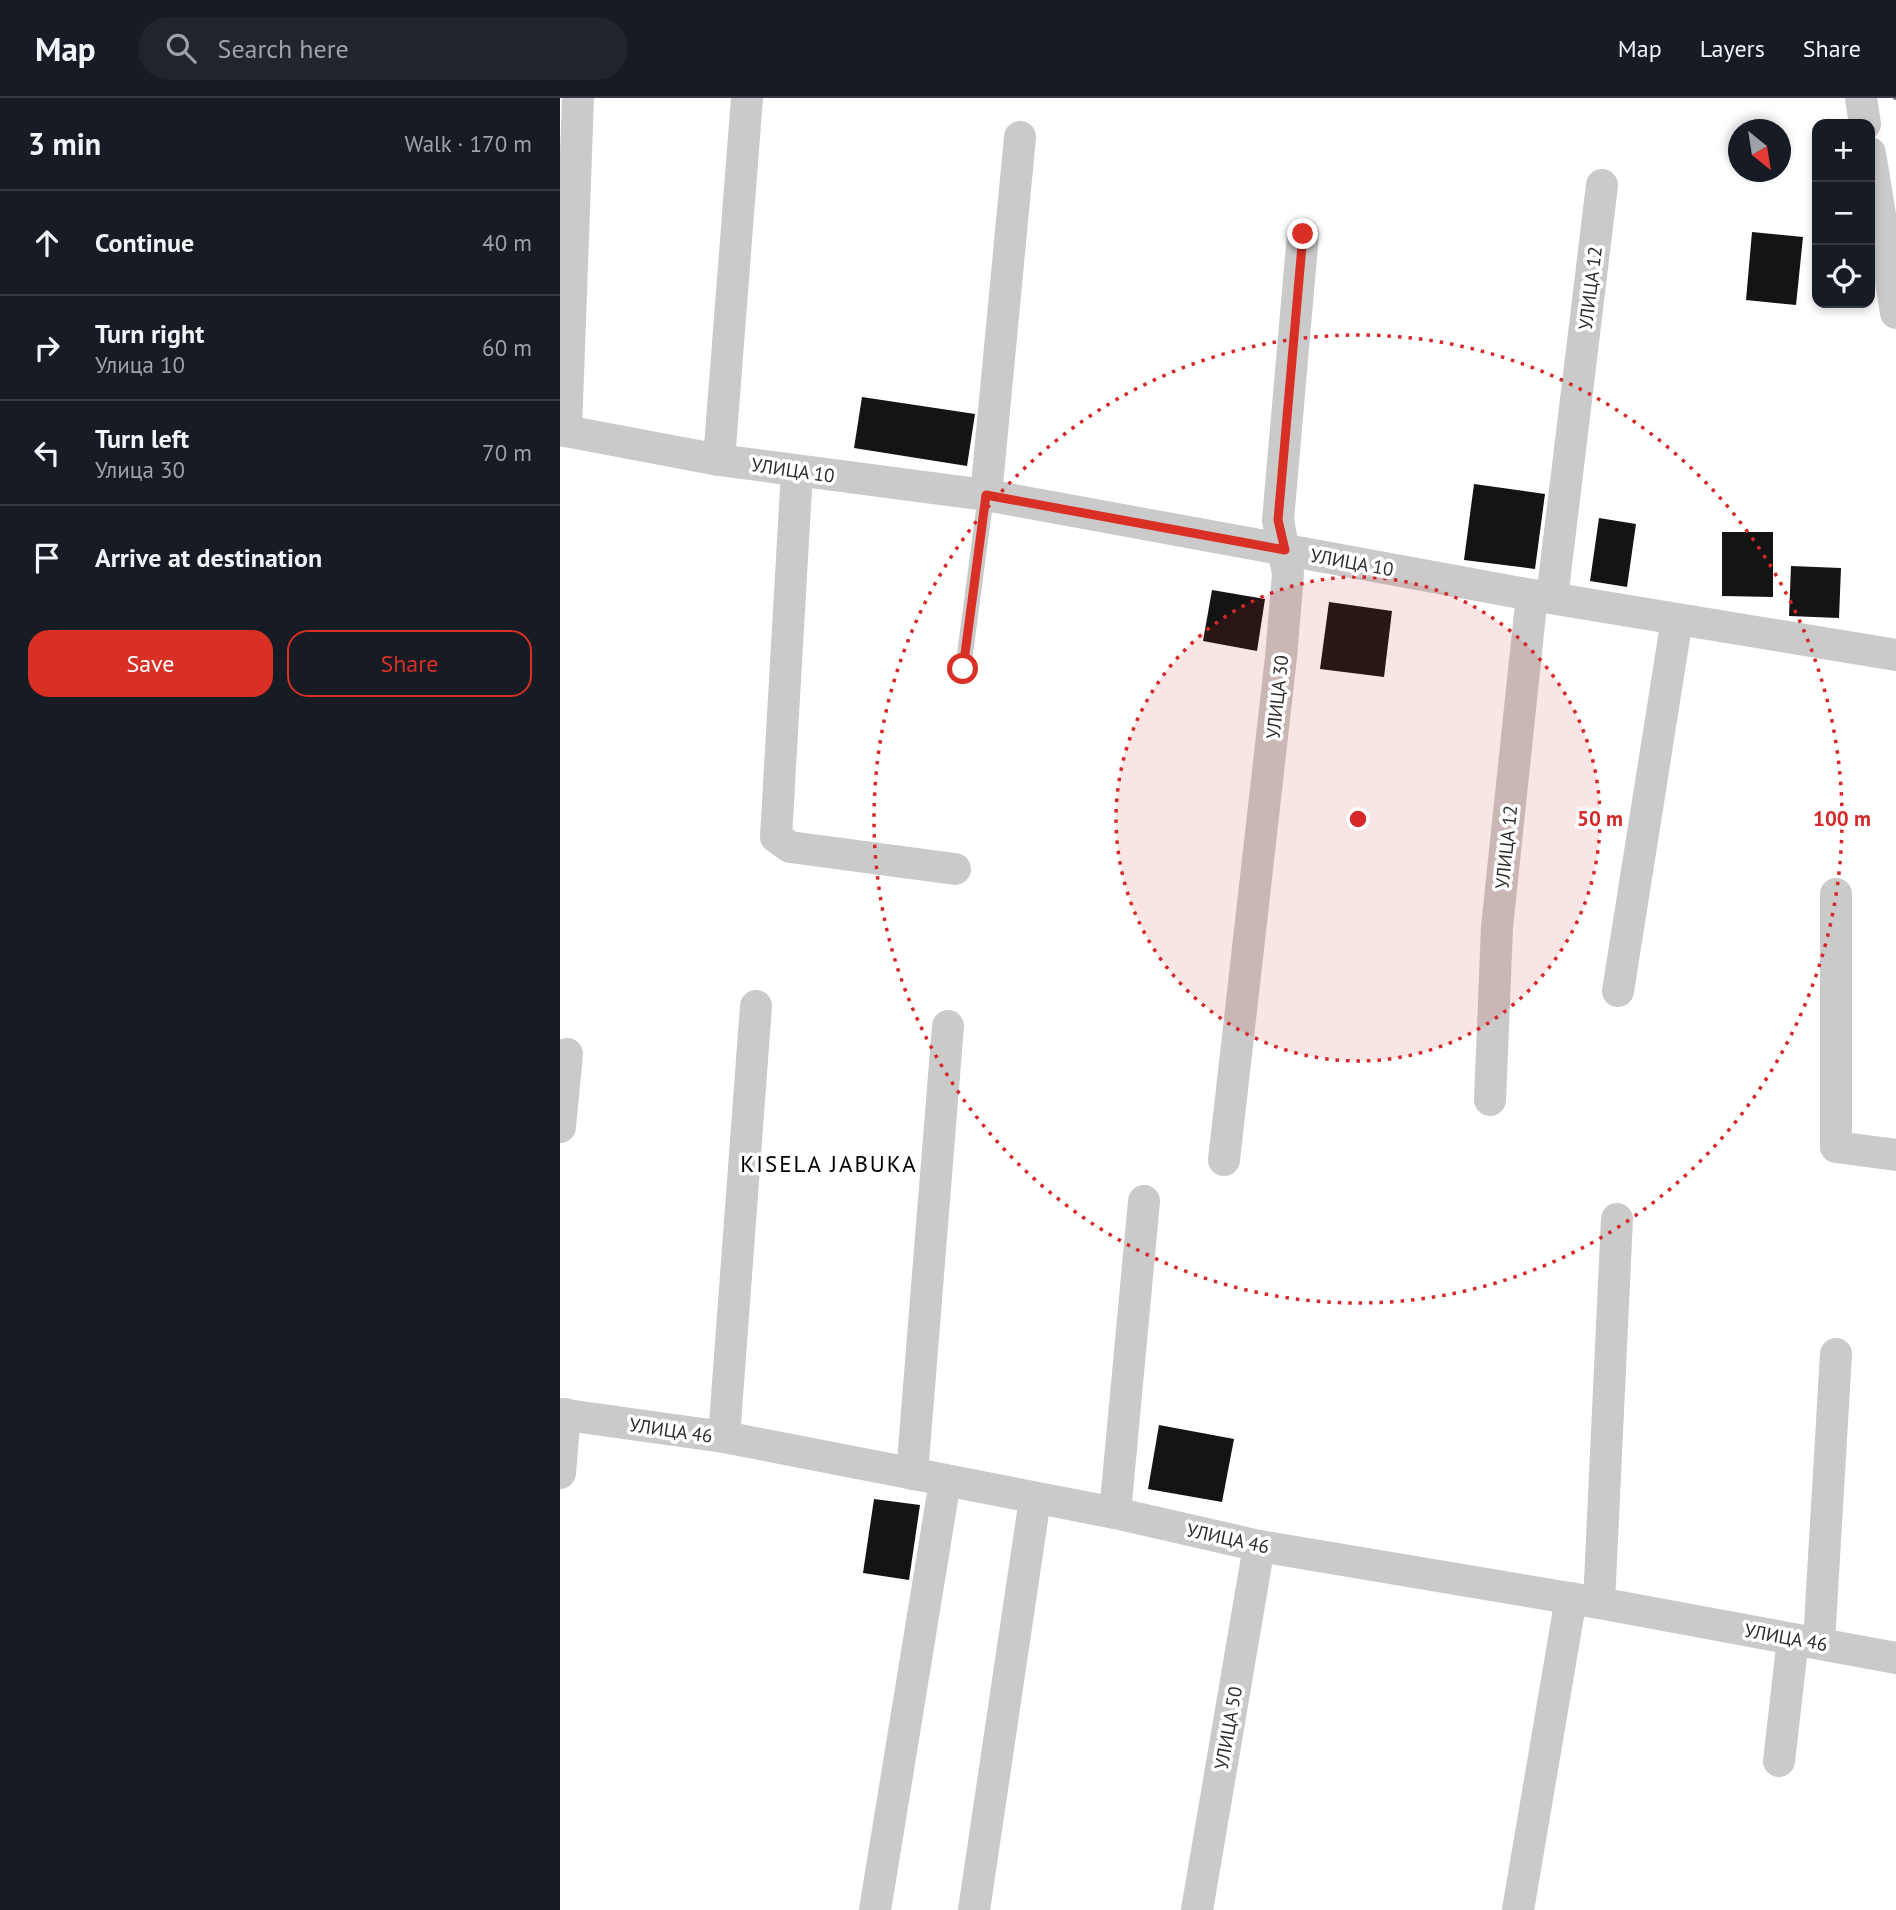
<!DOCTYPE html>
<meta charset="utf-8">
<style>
:root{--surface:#171b24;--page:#20242c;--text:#f1f3f6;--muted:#9ea1a6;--line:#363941;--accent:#d93025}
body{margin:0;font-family:"PT Sans",sans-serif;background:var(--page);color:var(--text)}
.controls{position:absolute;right:21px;top:21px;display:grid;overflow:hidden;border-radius:14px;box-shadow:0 4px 10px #0003}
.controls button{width:63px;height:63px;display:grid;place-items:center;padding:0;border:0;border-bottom:2px solid var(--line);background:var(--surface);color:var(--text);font:35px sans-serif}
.compass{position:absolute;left:1168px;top:21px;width:63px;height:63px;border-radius:50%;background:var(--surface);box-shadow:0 4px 10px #0003;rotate:150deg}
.stop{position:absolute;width:21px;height:21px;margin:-16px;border:5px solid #d93025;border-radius:50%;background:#fff}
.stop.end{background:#d93025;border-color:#fff;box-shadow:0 2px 7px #0008}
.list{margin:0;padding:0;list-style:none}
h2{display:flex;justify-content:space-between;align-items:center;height:91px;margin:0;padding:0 28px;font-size:30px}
h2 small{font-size:23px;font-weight:400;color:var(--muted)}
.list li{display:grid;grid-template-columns:46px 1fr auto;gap:21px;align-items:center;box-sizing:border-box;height:105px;padding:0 28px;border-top:2px solid var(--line)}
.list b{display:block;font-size:26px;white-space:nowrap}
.list p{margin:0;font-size:23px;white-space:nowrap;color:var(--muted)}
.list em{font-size:23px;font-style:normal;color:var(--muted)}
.actions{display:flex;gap:14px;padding:21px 28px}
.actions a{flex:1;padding:16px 0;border:2px solid var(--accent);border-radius:21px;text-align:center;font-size:24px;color:var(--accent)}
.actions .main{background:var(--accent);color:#fff}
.icon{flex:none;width:38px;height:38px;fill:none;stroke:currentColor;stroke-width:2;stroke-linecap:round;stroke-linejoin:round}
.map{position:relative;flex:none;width:1336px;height:1812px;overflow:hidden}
header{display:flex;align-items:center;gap:42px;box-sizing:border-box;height:98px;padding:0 35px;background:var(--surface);border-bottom:2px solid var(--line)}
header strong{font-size:33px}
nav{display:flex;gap:38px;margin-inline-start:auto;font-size:24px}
.search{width:490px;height:63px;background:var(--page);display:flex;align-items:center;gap:18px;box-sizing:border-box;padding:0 24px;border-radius:38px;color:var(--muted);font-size:26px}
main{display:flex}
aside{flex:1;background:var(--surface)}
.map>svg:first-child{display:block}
</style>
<header>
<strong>Map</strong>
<div class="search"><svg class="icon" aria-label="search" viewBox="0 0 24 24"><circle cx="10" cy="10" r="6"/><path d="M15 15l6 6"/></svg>Search here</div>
<nav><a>Map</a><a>Layers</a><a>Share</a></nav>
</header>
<main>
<aside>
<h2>3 min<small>Walk · 170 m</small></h2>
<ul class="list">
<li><svg class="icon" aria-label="ahead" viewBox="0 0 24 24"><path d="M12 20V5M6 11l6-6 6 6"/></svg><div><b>Continue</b></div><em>40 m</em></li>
<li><svg class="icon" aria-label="right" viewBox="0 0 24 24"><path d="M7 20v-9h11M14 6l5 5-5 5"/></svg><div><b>Turn right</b><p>Улица 10</p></div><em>60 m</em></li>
<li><svg class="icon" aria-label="left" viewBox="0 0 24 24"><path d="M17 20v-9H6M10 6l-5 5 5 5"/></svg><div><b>Turn left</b><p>Улица 30</p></div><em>70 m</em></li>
<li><svg class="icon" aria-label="arrive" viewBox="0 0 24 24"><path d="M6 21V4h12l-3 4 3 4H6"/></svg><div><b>Arrive at destination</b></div></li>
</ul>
<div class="actions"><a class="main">Save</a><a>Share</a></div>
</aside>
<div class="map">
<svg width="1336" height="1812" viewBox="0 0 1336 1812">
<rect width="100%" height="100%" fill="#fff"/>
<g fill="#141414">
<path d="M1192,134L1243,139L1236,207L1186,202Z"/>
<path d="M302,299L415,316L407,368L294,350Z"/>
<path d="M914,386L985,396L975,471L904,462Z"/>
<path d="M1039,420L1076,426L1067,489L1030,483Z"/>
<path d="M1162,434H1213V499L1162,498Z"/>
<path d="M1231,468L1281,470L1279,520L1229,518Z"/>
<path d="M652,492L705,501L697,553L643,543Z"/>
<path d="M769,504L832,513L824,579L760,571Z"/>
<path d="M599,1327L674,1341L662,1404L588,1391Z"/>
<path d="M314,1401L360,1407L349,1482L303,1475Z"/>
</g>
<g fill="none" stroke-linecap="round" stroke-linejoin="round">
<path stroke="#cacaca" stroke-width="16" d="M403,571L426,397"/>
<g stroke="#cacaca" stroke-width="32">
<path d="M1301,0L1305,26"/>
<path d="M1310,55L1336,215"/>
<path d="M0,332L159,362L426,397L972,497L1336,557"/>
<path d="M6,333L18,0"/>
<path d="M159,362L187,0"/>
<path d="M237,373L216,739L230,749L395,771"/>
<path d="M426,397L460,39"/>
<path d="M992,500L1042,87"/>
<path d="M1276,796V1049L1336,1057"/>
<path d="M1058,893L1117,521"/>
<path d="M930,1002L937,829L972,497"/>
<path d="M0,1029L7,956"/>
<path d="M664,1062L721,559L728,476L718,422L743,136"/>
<path d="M0,1316L164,1339L555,1415L699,1448L1039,1505L1336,1560"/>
<path d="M164,1339L196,908"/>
<path d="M0,1375L5,1316"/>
<path d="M352,1376L388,928"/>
<path d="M555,1415L584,1103"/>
<path d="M1039,1505L1057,1121"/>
<path d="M1259,1544L1276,1256"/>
<path d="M1219,1663L1233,1541"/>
<path d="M315,1812L385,1383"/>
<path d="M414,1812L475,1401"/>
<path d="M637,1812L699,1448"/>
<path d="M958,1812L1011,1500"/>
</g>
<path stroke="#828282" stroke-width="5" stroke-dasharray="7 5" stroke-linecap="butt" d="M1336,0V2"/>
</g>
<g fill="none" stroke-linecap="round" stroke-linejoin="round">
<path stroke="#d93025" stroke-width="9" d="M403,571L426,397L725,452L718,422L743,136"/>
</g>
<circle cx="798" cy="721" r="242" fill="#d62828" fill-opacity=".12"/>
<g fill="none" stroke="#d62828" stroke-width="3.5" stroke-dasharray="3.5 7">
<circle cx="798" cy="721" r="242"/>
<circle cx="798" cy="721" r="484"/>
</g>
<g text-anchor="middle" stroke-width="7" stroke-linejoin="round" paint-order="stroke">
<g font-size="19" fill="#2d2d2d" stroke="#fff">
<text transform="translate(1030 190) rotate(-83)" y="7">УЛИЦА 12</text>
<text transform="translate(233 372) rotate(8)" y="7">УЛИЦА 10</text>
<text transform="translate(792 464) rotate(10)" y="7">УЛИЦА 10</text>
<text transform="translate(717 599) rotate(-84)" y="7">УЛИЦА 30</text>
<text transform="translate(946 749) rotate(-84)" y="7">УЛИЦА 12</text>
<text transform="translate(111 1332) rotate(8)" y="7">УЛИЦА 46</text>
<text transform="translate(668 1440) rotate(12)" y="7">УЛИЦА 46</text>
<text transform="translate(1226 1539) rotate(10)" y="7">УЛИЦА 46</text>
<text transform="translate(668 1630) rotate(-80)" y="7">УЛИЦА 50</text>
</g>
<g font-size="23" letter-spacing="2" fill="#000" stroke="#fff">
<text x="269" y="1074">KISELA JABUKA</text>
</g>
</g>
<circle cx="798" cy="721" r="10" fill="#d62828" stroke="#fff" stroke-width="3.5"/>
<g font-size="21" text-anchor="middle" font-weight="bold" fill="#d62828" stroke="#fff" stroke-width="7" stroke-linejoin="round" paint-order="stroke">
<text x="1040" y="728">50 m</text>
<text x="1282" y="728">100 m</text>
</g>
</svg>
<div class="controls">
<button>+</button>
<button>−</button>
<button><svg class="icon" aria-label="locate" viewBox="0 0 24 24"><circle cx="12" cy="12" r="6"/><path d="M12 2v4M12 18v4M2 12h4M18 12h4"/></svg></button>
</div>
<svg class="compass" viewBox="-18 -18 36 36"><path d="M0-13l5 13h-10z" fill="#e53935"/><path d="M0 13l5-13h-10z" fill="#9ea1a6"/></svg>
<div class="stop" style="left:403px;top:571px"></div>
<div class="stop end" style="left:743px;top:136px"></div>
</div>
</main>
